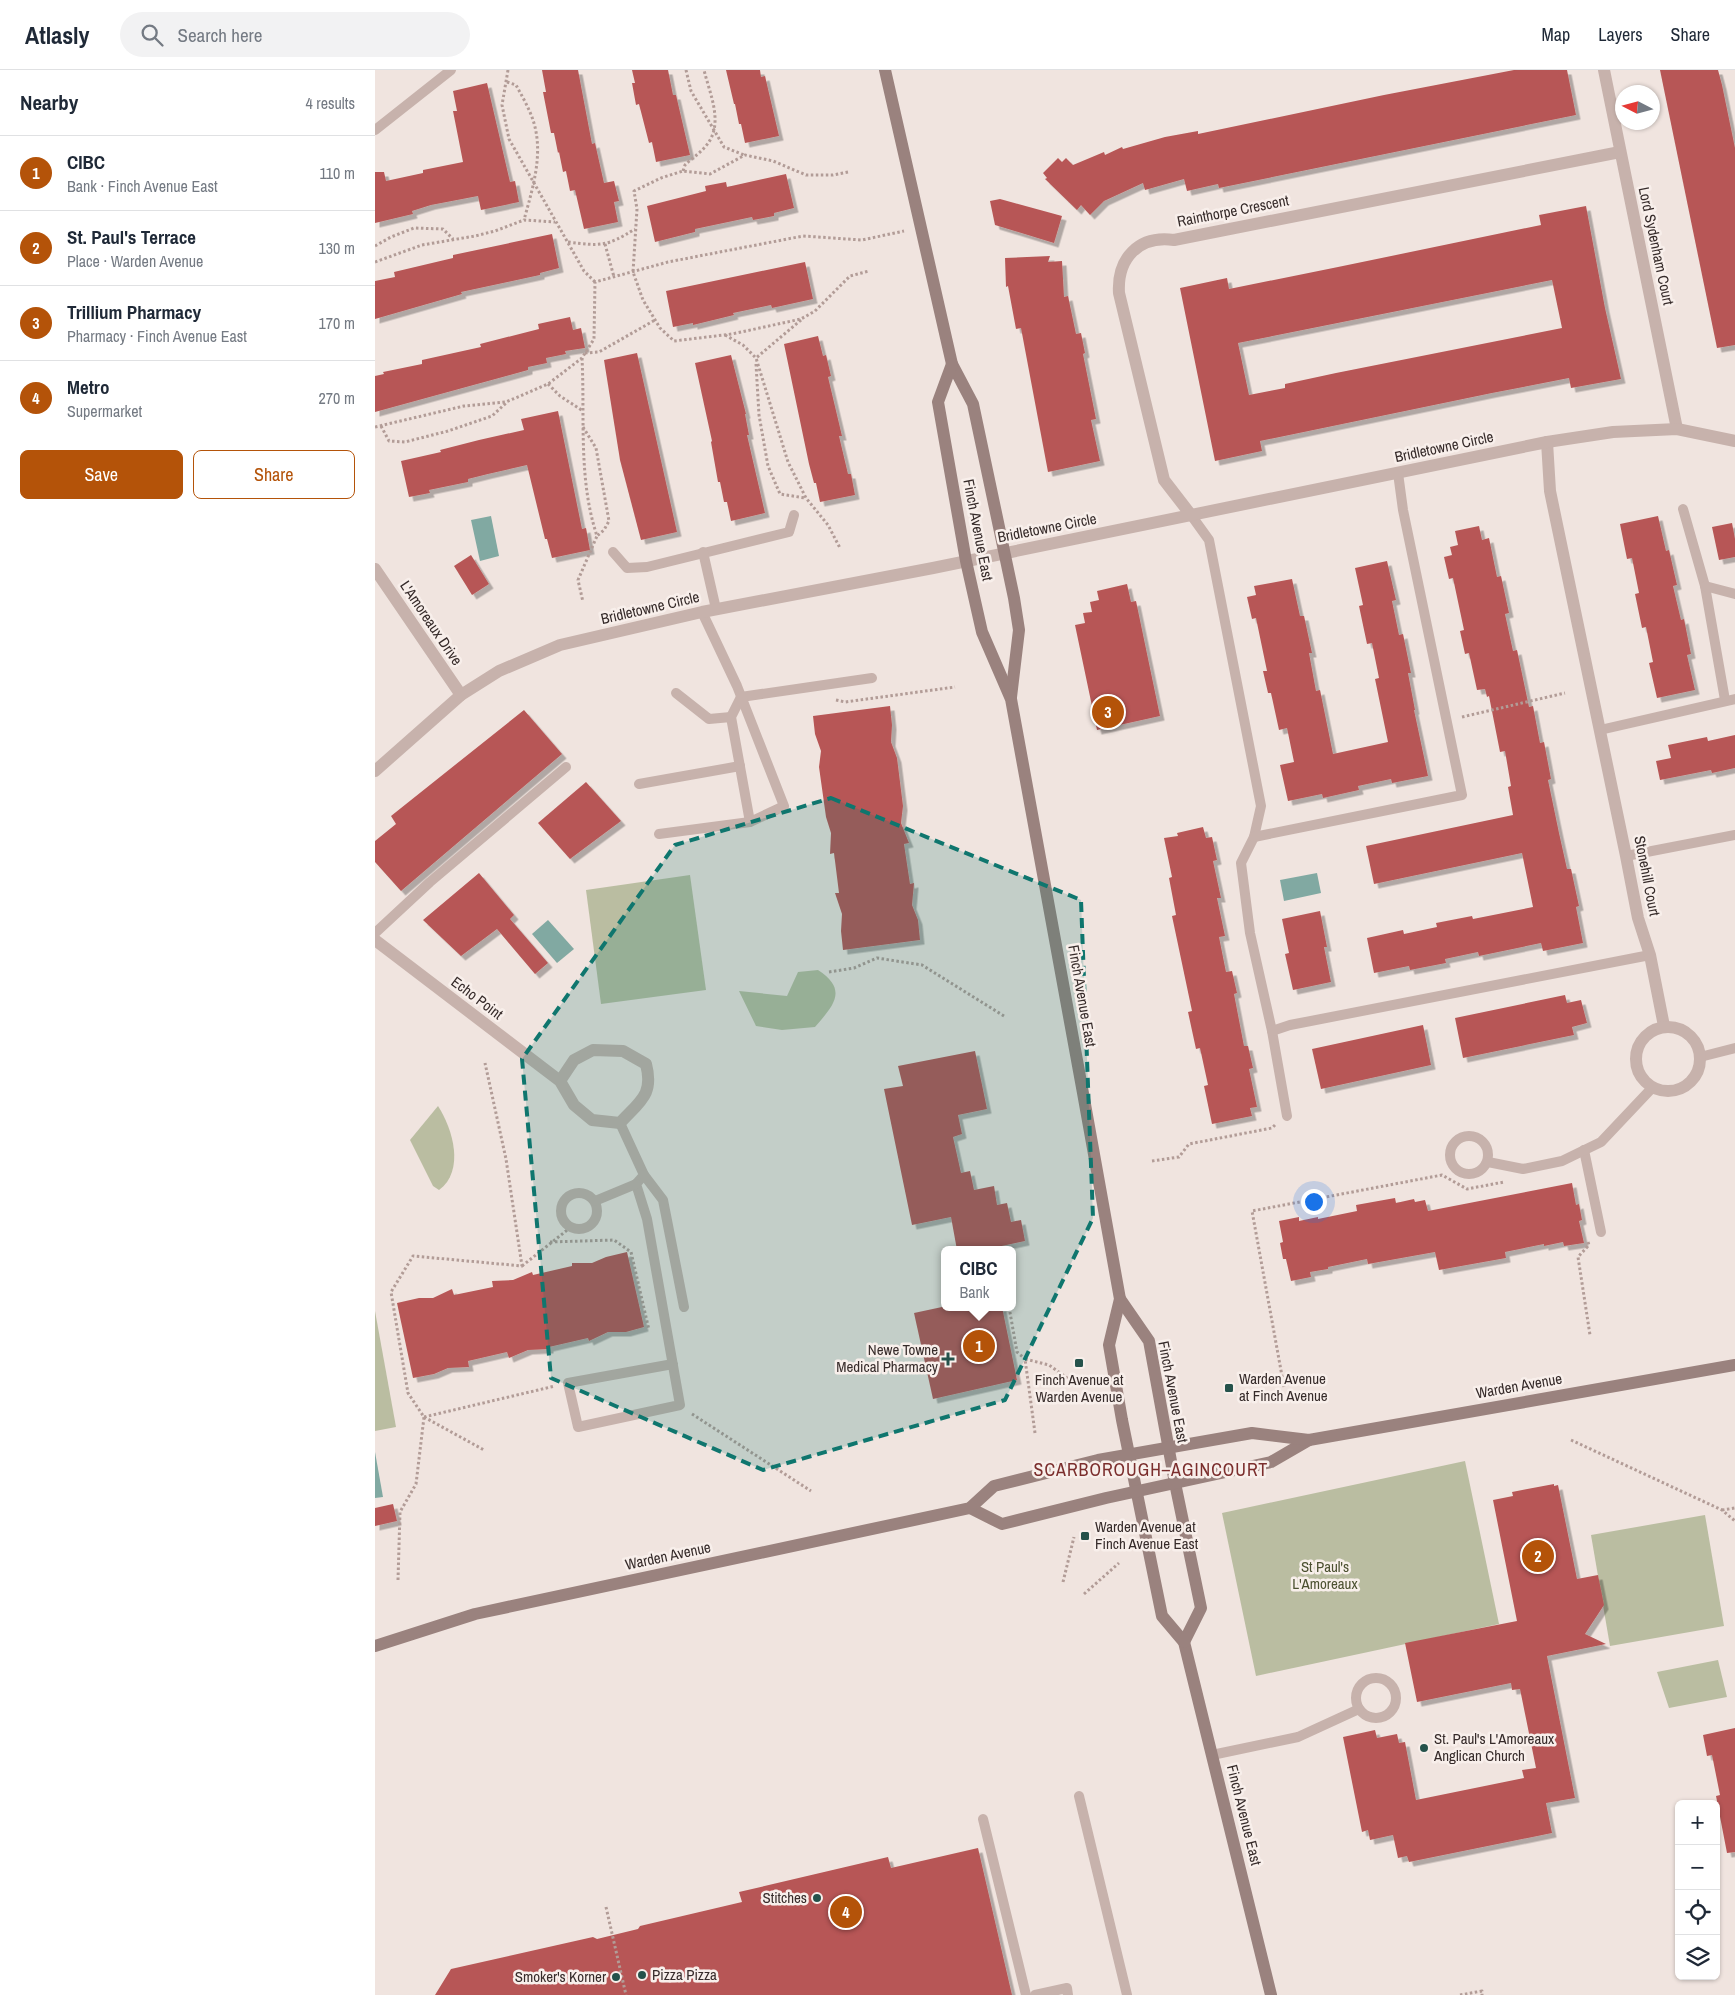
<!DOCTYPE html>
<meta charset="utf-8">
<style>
:root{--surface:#fff;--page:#f2f2f3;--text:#1f2937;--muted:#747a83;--line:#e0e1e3;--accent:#b45309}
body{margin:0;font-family:"Archivo Narrow",sans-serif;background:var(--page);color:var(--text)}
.controls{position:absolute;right:15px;bottom:15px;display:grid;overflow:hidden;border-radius:8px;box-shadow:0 1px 4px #0004}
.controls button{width:45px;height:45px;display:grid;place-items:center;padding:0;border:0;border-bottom:1px solid var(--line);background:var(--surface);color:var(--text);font:25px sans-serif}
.compass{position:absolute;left:1240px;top:15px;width:45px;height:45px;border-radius:50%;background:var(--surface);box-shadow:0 1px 4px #0004;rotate:276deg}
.you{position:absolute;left:938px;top:1131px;width:18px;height:18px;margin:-12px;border:4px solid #fff;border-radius:50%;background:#1a73e8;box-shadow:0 0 0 8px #1a73e833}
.badge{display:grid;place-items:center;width:32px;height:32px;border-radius:50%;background:var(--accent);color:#fff;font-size:16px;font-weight:700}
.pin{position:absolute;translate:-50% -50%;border:2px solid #fff;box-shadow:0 1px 5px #0006}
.popup{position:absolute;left:566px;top:1176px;width:75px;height:65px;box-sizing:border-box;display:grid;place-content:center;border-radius:8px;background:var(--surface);filter:drop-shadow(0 1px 4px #0005);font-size:16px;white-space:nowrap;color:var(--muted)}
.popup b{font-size:19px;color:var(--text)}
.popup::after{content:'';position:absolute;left:50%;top:100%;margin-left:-10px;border:10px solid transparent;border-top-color:var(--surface)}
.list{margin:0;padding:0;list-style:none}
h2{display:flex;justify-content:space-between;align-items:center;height:65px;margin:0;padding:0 20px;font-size:21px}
h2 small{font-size:16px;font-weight:400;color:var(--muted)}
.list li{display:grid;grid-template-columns:32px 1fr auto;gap:15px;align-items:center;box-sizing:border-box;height:75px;padding:0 20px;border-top:1px solid var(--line)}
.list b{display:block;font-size:19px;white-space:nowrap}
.list p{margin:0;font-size:16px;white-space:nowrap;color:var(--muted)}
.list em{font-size:16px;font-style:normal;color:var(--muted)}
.actions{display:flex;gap:10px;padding:15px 20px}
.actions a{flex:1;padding:11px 0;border:1px solid var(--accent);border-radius:8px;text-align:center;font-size:18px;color:var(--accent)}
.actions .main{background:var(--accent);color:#fff}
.icon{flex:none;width:28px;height:28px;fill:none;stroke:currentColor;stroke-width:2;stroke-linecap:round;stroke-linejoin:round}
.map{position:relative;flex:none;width:1360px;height:1925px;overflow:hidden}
header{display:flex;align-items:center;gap:30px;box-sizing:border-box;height:70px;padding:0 25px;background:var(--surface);border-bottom:1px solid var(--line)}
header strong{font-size:24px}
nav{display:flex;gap:28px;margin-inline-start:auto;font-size:18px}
.search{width:350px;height:45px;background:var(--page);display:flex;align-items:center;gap:12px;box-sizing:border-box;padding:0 18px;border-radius:28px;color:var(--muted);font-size:19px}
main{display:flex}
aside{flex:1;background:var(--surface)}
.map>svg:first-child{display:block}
</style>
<header>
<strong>Atlasly</strong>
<div class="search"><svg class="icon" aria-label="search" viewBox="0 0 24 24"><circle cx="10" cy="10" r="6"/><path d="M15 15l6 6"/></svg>Search here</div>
<nav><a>Map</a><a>Layers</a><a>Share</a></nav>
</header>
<main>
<aside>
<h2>Nearby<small>4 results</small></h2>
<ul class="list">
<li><span class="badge">1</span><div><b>CIBC</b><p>Bank · Finch Avenue East</p></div><em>110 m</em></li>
<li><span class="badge">2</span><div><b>St. Paul's Terrace</b><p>Place · Warden Avenue</p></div><em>130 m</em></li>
<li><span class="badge">3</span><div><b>Trillium Pharmacy</b><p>Pharmacy · Finch Avenue East</p></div><em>170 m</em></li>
<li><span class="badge">4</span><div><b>Metro</b><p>Supermarket</p></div><em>270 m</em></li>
</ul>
<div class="actions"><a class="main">Save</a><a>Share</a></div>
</aside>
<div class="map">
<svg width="1360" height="1925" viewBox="0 0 1360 1925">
<defs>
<filter id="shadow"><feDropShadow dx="4.5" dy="4.5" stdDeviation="0" flood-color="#0004"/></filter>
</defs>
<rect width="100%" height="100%" fill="#f0e4df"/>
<g fill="#babda1">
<path d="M315,805L331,920L226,934L211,820Z"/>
<path d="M443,900C474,920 458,936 440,957L407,960L381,956L364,921L412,926L423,902Z"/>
<path d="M63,1036C78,1059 90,1101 64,1120L58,1116L35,1070Z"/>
<path d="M0,1241L21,1357L0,1361Z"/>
<path d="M1090,1391L1124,1554L881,1606L847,1443Z"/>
<path d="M1330,1445L1349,1556L1235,1576L1216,1465Z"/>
<path d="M1343,1590L1352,1627L1294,1638L1282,1602Z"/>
</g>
<g fill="#81a9a2">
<path d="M116,446L124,486L105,491L96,450Z"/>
<path d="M942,803L946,823L909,831L905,810Z"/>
<path d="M173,850L199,879L182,893L157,864Z"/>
<path d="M0,1382L8,1427L0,1428Z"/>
</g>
<g fill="#b75756" fill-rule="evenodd" filter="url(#shadow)">
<path d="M167,0H203L217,74L220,73L229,113L239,111L244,131L239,132L243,152L209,159L200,120L195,121L191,101L188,102L184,82L183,83L179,63H176L168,22H171Z"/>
<path d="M257,0H293L298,25H301L315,85L281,92L277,72L274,73L264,34L261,35L257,13H260Z"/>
<path d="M351,0H385L386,7L390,6L404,66L370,73L366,54H364L360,34H359Z"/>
<path d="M1139,0H1192L1201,45L844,118L843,114L812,121L809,109L770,120L768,113L729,131L715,145L706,135L702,140L670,109L672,108L668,103L683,88L687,92L691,88L698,95L729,82L730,85L747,77L748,79L790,67L823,61V64L1009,25Z"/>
<path d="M1285,0H1343L1347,15L1360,78V275L1342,278Z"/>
<path d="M112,13L135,112L140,111L144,132L106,140L103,126L56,135L37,141L38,144L0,153V102H9L11,111L48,103V100L88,92L78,41H82L78,21Z"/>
<path d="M411,104L419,138L399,143V146L378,150L377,147L320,159V162L280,172L272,136L331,121L330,116L351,112L352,117Z"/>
<path d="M625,129L687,146L679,173L620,155L615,131Z"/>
<path d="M1211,136L1230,238L1246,309L1196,318L1194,308L1117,323L885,371L887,381L840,391L805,218L852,208L854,219L963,197L1166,155L1164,145ZM1177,210L1187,258L961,303L910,314V318L874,325L863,273Z"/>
<path d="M177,164L184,198L165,203V205L86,222L87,224L0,249V211L20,207L19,202L78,188V185Z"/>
<path d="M675,186L673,192L687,191L689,227L693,226L701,264L706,263L710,283L708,284L721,349L716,350L725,391L673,402L646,258L641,259L633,216L631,217L630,188Z"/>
<path d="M430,192L438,229L397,238L396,235L358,243L359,245L318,255V253L298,257L291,221Z"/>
<path d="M195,247L198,260L206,258L210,278L190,281L191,284L171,288L172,293L153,297V300L0,342V306L9,304L8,302L47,294V290L106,277L105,274L164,259L163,254Z"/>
<path d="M443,266L448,286L451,285L456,306L453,307L467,366H464L473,404H476L480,425L445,432L441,413H439L434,394L409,274Z"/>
<path d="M262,283L302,462L266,470L245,390L229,290Z"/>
<path d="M356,285L371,344H370L374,365H372L390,443L356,451L352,432H349L345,412H343L336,372L337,371L320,293Z"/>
<path d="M183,341L207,459L211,458L215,480L177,488L172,469H170L152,395L113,404L93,409V412L54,420L55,423L34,427L26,391L66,382L65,380L104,370L149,360L146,349Z"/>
<path d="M1283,446L1291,481L1294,480L1302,515L1298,516L1306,550L1309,549L1316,584L1312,585L1320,620L1282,628L1274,593L1278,592L1271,557L1267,558L1260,524L1264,523L1257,488L1252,489L1245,454Z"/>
<path d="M1357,453L1360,469V487L1344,490L1337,457Z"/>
<path d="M1104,456L1107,470L1114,468L1122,507L1126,506L1134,543L1130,544L1138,581L1142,580L1154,637L1158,636L1165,673L1169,672L1176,709L1173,710L1184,763L1192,799H1196L1204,836L1201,837L1208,873L1168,881L1166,873L1104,886L1103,882L1070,889L1071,893L1035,900L1034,896L999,903L992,868L1028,860L1029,864L1062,857L1061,853L1097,846L1098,849L1158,837L1147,783L999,814L991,776L1138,745L1133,717L1136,716L1130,681L1125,682L1114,626L1112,627L1110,619L1102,620L1094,583L1090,584L1085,561L1089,560L1078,508L1074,509L1069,487L1077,485L1075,477L1083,475L1080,461Z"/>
<path d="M96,485L114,514L97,525L79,496Z"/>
<path d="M1012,491L1021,530L1017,531L1024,565L1028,564L1036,603H1033L1040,640H1039L1053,706L1017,713L1016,709L983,716L984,720L948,728L947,724L913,731L905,695L919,692L912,658L904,660L896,623H893L888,601H892L881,548L877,549L872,527L881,525L879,516L917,509L925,546H929L937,583H934L941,621L945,620L958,684L1013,672L1000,609L1004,608L997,573L992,574L984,536L988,535L980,498Z"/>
<path d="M752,514L756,532L761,531L785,646L722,660L700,555L710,553L708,543L717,542L715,532L724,530L722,521Z"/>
<path d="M515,636L517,655L516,672L522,688L528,736L526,753L534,773L529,774L535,814L539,813L537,835L543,850L545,870L468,880L466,861L467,844L460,823H464L459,783L455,784L456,763L451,747L444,697L446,681L440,664L438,646Z"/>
<path d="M149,640L187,684L26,821L0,792V771L21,754L16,746Z"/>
<path d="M1360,665V698L1337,703L1336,700L1285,710L1281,691L1296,688L1293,675L1332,667L1333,671Z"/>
<path d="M211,712L246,751L195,789L163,753Z"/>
<path d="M828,757L831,768L837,767L842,790L838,791L846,828H842L850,866L844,867L851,902L857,901L862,923L859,924L869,976H873L878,998L874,999L882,1037L875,1038L877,1046L837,1054L829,1016L833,1015L825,978L821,979L813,942L817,941L797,846L801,845L794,808L797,807L789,768L803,766L802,763Z"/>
<path d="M104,803L139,845L135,849L173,893L160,904L122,859L86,886L48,850Z"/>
<path d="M945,841L952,877H949L956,912L918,920L910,884L914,883L907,849Z"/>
<path d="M1190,925L1192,933L1206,930L1212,953L1197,957L1199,965L1088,988L1080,948Z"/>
<path d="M1048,955L1056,995L946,1019L937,979Z"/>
<path d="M600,981L612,1039L583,1045L587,1064L578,1067L586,1103L595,1101L599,1120L619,1116L622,1135L632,1133L636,1152L646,1150L650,1171L608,1180H582L576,1147L537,1155L509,1019L528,1016L523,996Z"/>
<path d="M1197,1113L1201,1135L1204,1134L1207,1150L1204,1151L1209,1173L1189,1176L1188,1172L1169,1176V1174L1130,1182L1131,1188L1064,1200L1060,1182L993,1194L992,1189L953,1197V1199L935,1202L936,1207L916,1211L911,1189H908L905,1173L908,1172L904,1151L924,1147V1151L943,1147V1149L982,1141L981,1135L1020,1128L1021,1133L1039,1129L1040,1132L1050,1130L1053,1141Z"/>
<path d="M252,1182L269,1257L251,1262H233L214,1271L213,1268L174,1277V1279L153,1280L134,1288L132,1282L93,1291L94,1297L73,1298L59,1304L38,1308L22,1233L44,1228H58L77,1219L79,1225L118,1217L117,1211L138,1210L157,1202L158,1205L197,1196V1193H217L231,1187Z"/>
<path d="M567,1237H627L642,1310L558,1329L539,1243Z"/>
<path d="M1179,1414V1416L1183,1415L1202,1509L1223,1505L1229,1535L1210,1564L1231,1574L1172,1586L1200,1728L1171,1733L1177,1763L1034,1792L1032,1786L1023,1788L1018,1765L995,1770L993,1760L987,1762L968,1667L1000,1660L1002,1668L1022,1664L1024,1673L1030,1672L1041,1730L1149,1708L1147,1700L1161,1698L1145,1619L1137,1620L1136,1613L1042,1632L1030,1573L1142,1551L1118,1430L1138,1426L1137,1422Z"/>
<path d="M18,1434L22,1451L0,1456V1438Z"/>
<path d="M1360,1658V1782L1352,1783L1341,1726L1345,1725L1337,1685L1332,1686L1328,1665Z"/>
<path d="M603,1778L637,1925H60L76,1899L218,1867L222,1869L263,1859L265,1856L367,1832L364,1822L513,1787L516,1798Z"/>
</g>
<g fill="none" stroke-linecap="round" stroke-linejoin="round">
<g stroke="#b29c97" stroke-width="3" stroke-dasharray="2.5 2.5" stroke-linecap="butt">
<path d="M133,0L127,35L134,69L209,201L220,212"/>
<path d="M311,0L316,21L349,77L369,85"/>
<path d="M132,12L141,15C147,26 154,38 158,50C169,83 158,117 149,150"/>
<path d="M308,101L310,95C316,89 324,84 330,77C350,55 335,25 329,0"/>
<path d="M473,102L458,105H431L398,91L370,85L335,104L308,101L286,108L259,121L262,139L258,202L268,230L285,258L299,271L357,264L426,249L440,241L475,206L494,201"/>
<path d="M193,172C226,176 231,177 260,159"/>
<path d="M230,174L239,207"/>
<path d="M0,176L16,167L39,158L68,159L78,169"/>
<path d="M0,192L47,175L100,166L120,161L149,150L180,152"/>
<path d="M426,250L381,288L413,392L431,428L453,455L465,478"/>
<path d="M350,265L368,275L381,288"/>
<path d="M210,283L224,282L280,250"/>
<path d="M207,288C210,348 203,409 222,466L203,510L208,532"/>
<path d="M381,294L384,345L393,396L405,424L430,428"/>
<path d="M173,314L185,326L208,341"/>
<path d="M6,356L14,371L30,372L73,361L117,346L131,333"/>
<path d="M0,357L89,336L131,332L173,314L207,288L219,269L220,212L293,192L428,166L487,170L529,161"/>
<path d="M208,357L221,378L234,451L229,460L222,466"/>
<path d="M461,630L470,632L580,617"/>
<path d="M1087,647L1190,623"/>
<path d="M454,902L479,898L502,888L547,895L629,946"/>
<path d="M777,1091L804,1087L814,1074L897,1058L900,1055"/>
<path d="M175,1172L239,1170L256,1182L274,1260"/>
<path d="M1213,1172L1214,1175L1203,1187L1215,1265"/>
<path d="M147,1196L196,1157"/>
<path d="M634,1237L642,1282L650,1289"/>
<path d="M909,1317L877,1141L1067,1105L1092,1119L1129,1112"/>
<path d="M317,1344L436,1421"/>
<path d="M49,1347L180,1316"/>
<path d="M49,1347L109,1380"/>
<path d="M660,1363L650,1289L674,1295L699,1313"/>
<path d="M1196,1370L1347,1440L1360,1451"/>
<path d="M1347,1440L1360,1438"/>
<path d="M23,1510L25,1442L41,1414L49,1347L33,1323L16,1222L38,1186L147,1196L131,1089L110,993"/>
<path d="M688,1512L699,1467"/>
<path d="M709,1524L744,1493"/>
<path d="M231,1837L251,1925"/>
<path d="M1085,1925L1107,1921V1925"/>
</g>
<g stroke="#c7b2ac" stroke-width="10">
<path d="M0,60L76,0"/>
<path d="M1308,439L1330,516L1350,630"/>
<path d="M816,445L834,470L886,736L879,767L866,793L875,863L897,961L912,1046"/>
<path d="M238,482L252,498L272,497L414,462L419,445"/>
<path d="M328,482L341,539"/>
<path d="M1330,516L1360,524"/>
<path d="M301,623L334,649L356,647"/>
<path d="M1225,660L1360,629"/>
<path d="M264,714L365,696"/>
<path d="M375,752L356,647L366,627L497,608"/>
<path d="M284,764L375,752L409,736L362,616L327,542"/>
<path d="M879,767L1087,725L1028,440L1023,403"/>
<path d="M1251,786L1360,765"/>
<path d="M0,863L55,812L191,697"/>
<path d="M897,961L915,955L1275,885"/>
<path d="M1325,987L1360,978"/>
<path d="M245,1053L269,1105L261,1114L272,1149L305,1335L203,1357L193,1313L298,1294"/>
<circle cx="1094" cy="1085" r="19"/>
<path d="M1209,1080L1226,1162"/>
<path d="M1113,1092L1148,1099L1187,1091L1226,1072L1277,1018"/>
<path d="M269,1105L288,1130L309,1237"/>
<circle cx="204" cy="1141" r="18"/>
<path d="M220,1131L261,1114"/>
<circle cx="1001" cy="1628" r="20"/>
<path d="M837,1685L923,1667L984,1639"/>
<path d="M704,1726L752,1925"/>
<path d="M608,1749L651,1925"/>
<path d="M660,1925L692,1918L693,1925"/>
</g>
<g stroke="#c7b2ac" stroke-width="12">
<path d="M1229,0L1302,359"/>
<path d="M1172,372L1175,421L1251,786L1263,848L1275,885L1289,956"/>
<path d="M816,445L789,410L744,223C742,189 763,165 799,170L1245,82"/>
<path d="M0,870L185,1011L199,1035L217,1050L245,1053C265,1031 279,1025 271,994L248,981L218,980L199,990L185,1011"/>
<circle cx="1293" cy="989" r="32"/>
</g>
<g stroke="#c7b2ac" stroke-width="12">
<path d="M0,499L86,625"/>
<path d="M0,701L86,625L124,601L185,575L327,542L558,498L1172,372L1238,362L1302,359L1360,371"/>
</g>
<g stroke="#9a827e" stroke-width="12">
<path d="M510,0L577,294L598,334L639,528L644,560L636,627"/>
<path d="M577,294L563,332L591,491L607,562L636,629L708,1023L745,1229L734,1275L747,1350L787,1546L809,1572L896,1925"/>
<path d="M745,1229L774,1271L800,1413L826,1538L809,1572"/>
<path d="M595,1438L627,1454L731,1428L896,1392L934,1370"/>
<path d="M0,1576L100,1544L595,1438L619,1416L723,1390L877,1363L934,1370L1360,1295"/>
</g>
</g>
<path fill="#0f766e" fill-opacity="0.2" stroke="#0f766e" stroke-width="4" stroke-dasharray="10 6" stroke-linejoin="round" d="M456,728L706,830L718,1148L630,1330L388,1400L176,1308L147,989L300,775Z"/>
<g fill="#25524b" stroke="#f8efeb" stroke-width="2">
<path d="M570.5 1281.5h5v5h5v5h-5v5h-5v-5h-5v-5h5z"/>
<rect x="699" y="1288" width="10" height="10" rx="2.5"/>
<rect x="849" y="1313" width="10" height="10" rx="2.5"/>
<rect x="705" y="1461" width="10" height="10" rx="2.5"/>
<circle cx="1049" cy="1678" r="5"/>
<circle cx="442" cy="1828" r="5"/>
<circle cx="267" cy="1905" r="5"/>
<circle cx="241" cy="1907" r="5"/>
</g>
<g text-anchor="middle" stroke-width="5" stroke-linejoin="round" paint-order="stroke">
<g font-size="15" fill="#362b2a" stroke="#f8efeb">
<text transform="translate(858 141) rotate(-11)" y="5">Rainthorpe Crescent</text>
<text transform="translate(1281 176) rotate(78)" y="5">Lord Sydenham Court</text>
<text transform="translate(1069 377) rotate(-12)" y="5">Bridletowne Circle</text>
<text transform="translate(672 458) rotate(-11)" y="5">Bridletowne Circle</text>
<text transform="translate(603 460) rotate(79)" y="5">Finch Avenue East</text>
<text transform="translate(275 538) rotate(-13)" y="5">Bridletowne Circle</text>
<text transform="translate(56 553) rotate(56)" y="5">L'Amoreaux Drive</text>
<text transform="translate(1272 806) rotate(79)" y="5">Stonehill Court</text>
<text transform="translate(707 926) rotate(80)" y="5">Finch Avenue East</text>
<text transform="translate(102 928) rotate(37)" y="5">Echo Point</text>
<text transform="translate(1144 1316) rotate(-10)" y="5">Warden Avenue</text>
<text transform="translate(798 1322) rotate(79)" y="5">Finch Avenue East</text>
<text transform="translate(293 1486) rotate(-12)" y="5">Warden Avenue</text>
<text transform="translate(869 1745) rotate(76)" y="5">Finch Avenue East</text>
</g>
<g font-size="15" fill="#362b2a" stroke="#f8efeb" text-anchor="start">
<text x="563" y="1285" text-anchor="end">Newe Towne<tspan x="563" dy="17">Medical Pharmacy</tspan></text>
<text x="864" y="1314">Warden Avenue<tspan x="864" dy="17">at Finch Avenue</tspan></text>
<text x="704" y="1315" text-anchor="middle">Finch Avenue at<tspan x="704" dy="17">Warden Avenue</tspan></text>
<text x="720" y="1462">Warden Avenue at<tspan x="720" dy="17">Finch Avenue East</tspan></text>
<text x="1059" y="1674">St. Paul's L'Amoreaux<tspan x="1059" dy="17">Anglican Church</tspan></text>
<text x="432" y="1833" text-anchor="end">Stitches</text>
<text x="277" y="1910">Pizza Pizza</text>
<text x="231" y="1912" text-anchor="end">Smoker's Korner</text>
</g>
<g font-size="15" fill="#4c5131" stroke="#f8efeb">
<text x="950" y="1502">St Paul's<tspan x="950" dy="17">L'Amoreaux</tspan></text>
</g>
<g font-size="18" letter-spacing="1" fill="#7b2e2d" stroke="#f8efeb">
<text x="776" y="1406">SCARBOROUGH–AGINCOURT</text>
</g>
</g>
</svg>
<div class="controls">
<button>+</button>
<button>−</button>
<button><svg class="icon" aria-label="locate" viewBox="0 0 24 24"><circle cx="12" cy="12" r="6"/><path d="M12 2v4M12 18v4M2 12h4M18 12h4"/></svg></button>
<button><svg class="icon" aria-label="layers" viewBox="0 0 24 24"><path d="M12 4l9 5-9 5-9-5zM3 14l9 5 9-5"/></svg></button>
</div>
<svg class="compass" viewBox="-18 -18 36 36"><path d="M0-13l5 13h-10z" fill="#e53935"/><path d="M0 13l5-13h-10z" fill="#747a83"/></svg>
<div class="you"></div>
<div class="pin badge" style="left:604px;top:1276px">1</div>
<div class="popup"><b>CIBC</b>Bank</div>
<div class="pin badge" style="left:1163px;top:1486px">2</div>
<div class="pin badge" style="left:733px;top:642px">3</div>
<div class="pin badge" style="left:471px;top:1842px">4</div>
</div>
</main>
